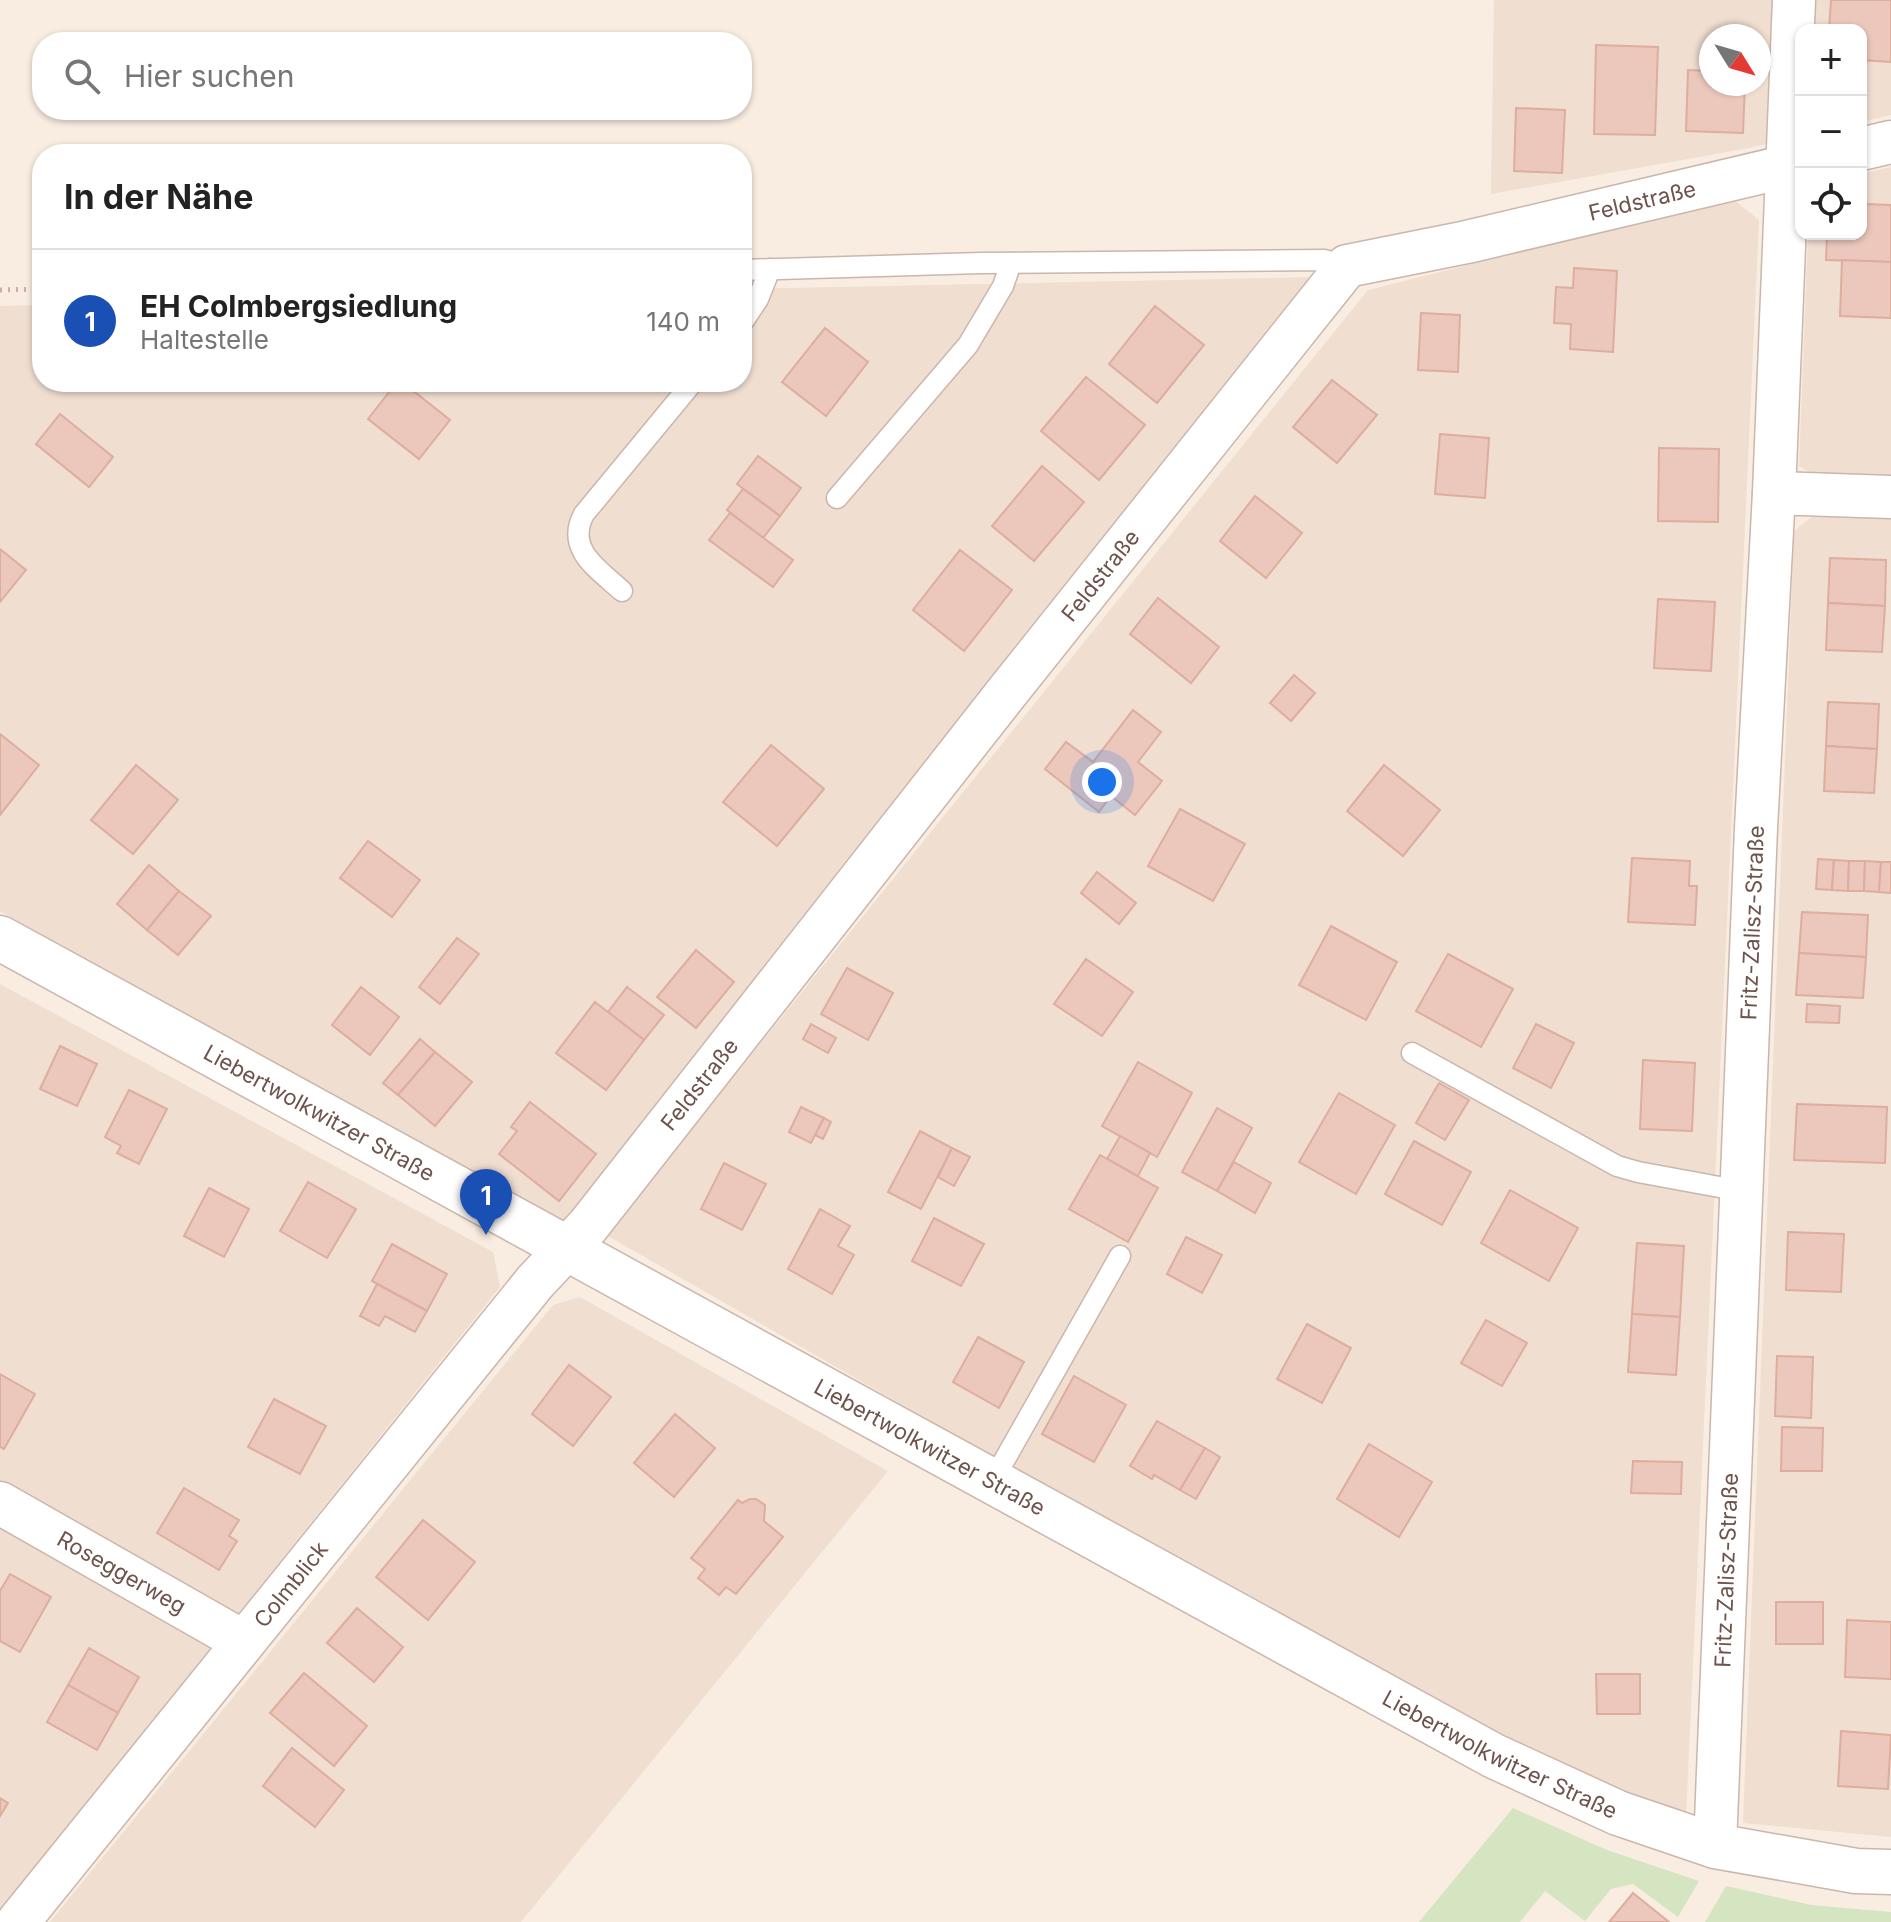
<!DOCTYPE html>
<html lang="de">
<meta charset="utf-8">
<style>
:root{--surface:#fff;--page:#f6f6f6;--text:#222;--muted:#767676;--line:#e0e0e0;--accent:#1a73e8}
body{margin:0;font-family:Inter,sans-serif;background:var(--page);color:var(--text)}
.controls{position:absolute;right:24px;top:24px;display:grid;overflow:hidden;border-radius:16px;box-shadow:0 2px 6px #0004}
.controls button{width:72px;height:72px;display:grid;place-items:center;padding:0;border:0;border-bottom:2px solid var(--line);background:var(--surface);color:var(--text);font:40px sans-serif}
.compass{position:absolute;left:1699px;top:24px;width:72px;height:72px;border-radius:50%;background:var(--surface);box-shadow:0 2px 6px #0004;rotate:127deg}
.you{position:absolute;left:1102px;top:782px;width:28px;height:28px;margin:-20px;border:6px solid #fff;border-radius:50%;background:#1a73e8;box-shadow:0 0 0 12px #1a73e833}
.badge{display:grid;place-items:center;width:52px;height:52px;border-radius:50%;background:var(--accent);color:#fff;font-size:26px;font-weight:700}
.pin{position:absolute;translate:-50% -66px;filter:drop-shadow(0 2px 4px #0008)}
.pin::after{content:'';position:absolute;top:42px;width:28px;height:24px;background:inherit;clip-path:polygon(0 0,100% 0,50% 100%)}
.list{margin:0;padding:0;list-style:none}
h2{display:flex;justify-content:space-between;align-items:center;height:104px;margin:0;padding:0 32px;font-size:34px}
h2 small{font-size:26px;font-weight:400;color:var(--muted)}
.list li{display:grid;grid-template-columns:52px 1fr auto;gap:24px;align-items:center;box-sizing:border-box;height:144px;padding:0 32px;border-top:2px solid var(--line)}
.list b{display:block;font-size:30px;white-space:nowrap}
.list p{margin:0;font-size:26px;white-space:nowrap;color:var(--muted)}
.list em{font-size:26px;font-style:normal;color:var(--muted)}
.icon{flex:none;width:44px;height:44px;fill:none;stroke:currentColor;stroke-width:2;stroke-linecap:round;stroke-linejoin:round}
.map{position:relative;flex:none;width:1891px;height:1922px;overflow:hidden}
.search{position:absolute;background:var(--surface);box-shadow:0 2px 6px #0004;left:32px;top:32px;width:720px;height:88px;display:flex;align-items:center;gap:20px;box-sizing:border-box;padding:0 28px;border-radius:32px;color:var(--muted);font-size:30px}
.panel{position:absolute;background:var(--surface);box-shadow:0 2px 6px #0004;left:32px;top:144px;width:720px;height:248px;border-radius:32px}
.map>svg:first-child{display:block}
</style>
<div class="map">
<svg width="1891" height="1922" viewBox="0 0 1891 1922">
<rect width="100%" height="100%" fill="#f9ede1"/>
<g fill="#f0ded1" fill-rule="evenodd">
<path d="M1494,0H1891V115L1861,122V30H1801V136L1744,149L1491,194ZM1711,36H1759V84H1711Z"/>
<path d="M1891,167V485L1826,482L1799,466L1808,234H1861V174Z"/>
<path d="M1733,199L1759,220L1686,1817L1623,1795L1509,1743L1281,1622L606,1235L1368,290Z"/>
<path d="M1318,277L566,1225L0,911V306L42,305V382H742V289Z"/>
<path d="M1820,510L1891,513V1837L1743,1823L1794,531Z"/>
<path d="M0,984L493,1252L500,1287L0,1910Z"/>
<path d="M580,1297L888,1471L521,1922H50L553,1305Z"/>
</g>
<g fill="#d5e5c2">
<path d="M1513,1808L1607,1850L1699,1881L1678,1917L1633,1884L1611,1889L1585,1921L1545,1891L1520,1922H1419Z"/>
<path d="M1726,1886L1811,1905L1891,1912V1922H1705Z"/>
</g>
<g fill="#ecc8bc" stroke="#ddad9e" stroke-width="2">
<path d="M1831,0H1891V62L1861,60V30H1829Z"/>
<path d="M1596,45L1658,47L1655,135L1594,134Z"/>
<path d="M1688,70L1711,71V84H1745L1743,133L1686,131Z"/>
<path d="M1516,108L1565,110L1562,173L1514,171Z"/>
<path d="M1865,204L1891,205V262L1826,260L1827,234H1861V210H1864Z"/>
<path d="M1842,260L1891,262V318L1840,316Z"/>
<path d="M1574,268L1617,271L1613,352L1570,349L1571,324L1554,323L1556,287L1573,288Z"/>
<path d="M1155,306L1204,345L1157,403L1109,364Z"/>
<path d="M1421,313L1460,315L1458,372L1418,370Z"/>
<path d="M825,328L868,362L826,416L782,382Z"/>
<path d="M1086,377L1145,425L1099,480L1041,431Z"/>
<path d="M1332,380L1377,415L1337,463L1293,427Z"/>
<path d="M397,382H402L450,420L419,459L368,419Z"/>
<path d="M60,414L113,457L89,487L36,444Z"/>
<path d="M1440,434L1489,438L1485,498L1435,494Z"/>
<path d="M1659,448L1719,449L1718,522L1658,521Z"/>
<path d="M758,456L801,488L780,516L737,484Z"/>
<path d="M1042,466L1084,502L1034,561L992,526Z"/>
<path d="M743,489L780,516L763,538L727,510Z"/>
<path d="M1255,496L1302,533L1266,578L1220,541Z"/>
<path d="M730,513L793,560L773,587L709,540Z"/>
<path d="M0,549L26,570L0,602Z"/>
<path d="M960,550L1012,590L964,651L913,610Z"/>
<path d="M1830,558L1886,560L1885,606L1828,603Z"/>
<path d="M1158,598L1219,647L1191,683L1130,634Z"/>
<path d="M1658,599L1715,602L1711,671L1654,668Z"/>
<path d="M1828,603L1885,606L1882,652L1826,650Z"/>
<path d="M1294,675L1315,693L1291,721L1270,703Z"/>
<path d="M1828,702L1879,704L1877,749L1826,746Z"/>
<path d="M1133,710L1161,732L1138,762L1162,781L1135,815L1111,796L1099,812L1045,769L1066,742L1093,762Z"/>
<path d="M0,734L39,765L0,815Z"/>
<path d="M771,745L824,789L777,846L723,802Z"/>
<path d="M1826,746L1877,749L1874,793L1824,791Z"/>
<path d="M136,765L178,800L133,854L91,820Z"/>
<path d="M1384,765L1440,810L1403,856L1347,811Z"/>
<path d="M1180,809L1245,844L1213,901L1148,866Z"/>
<path d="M368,841L420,880L392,917L340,878Z"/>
<path d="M1632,858L1690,861L1689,886H1697L1695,925L1628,922Z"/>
<path d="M1818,859L1834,860L1832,890L1816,889Z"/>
<path d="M1834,860L1849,861L1848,891L1832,890Z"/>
<path d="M1849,861H1865L1864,891H1848Z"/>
<path d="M1865,861L1881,862L1879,892L1864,891Z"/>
<path d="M1881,862H1891V893L1879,892Z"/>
<path d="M149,865L179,891L147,930L117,904Z"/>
<path d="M1097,872L1136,903L1119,924L1081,893Z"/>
<path d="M179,891L211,916L178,955L147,930Z"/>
<path d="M1802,912L1868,915L1866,957L1799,953Z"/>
<path d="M1331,926L1397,962L1366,1020L1299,985Z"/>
<path d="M457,938L479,954L440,1004L419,987Z"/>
<path d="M696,950L734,982L696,1028L657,997Z"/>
<path d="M1799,953L1866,957L1863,998L1796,995Z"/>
<path d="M1448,954L1513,989L1481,1047L1416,1011Z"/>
<path d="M1086,959L1133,992L1102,1036L1054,1004Z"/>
<path d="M847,968L893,993L868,1040L821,1014Z"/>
<path d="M361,987L399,1017L370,1055L332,1025Z"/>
<path d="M627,987L664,1015L644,1040L608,1012Z"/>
<path d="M595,1002L644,1040L606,1090L556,1053Z"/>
<path d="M1807,1004L1840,1006L1839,1023L1806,1022Z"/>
<path d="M811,1024L836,1038L828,1053L803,1039Z"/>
<path d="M1536,1024L1574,1043L1551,1088L1513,1068Z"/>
<path d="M420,1039L435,1052L398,1095L383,1083Z"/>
<path d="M60,1046L97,1064L77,1106L40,1089Z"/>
<path d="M435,1052L472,1082L435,1126L398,1095Z"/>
<path d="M1643,1060L1695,1063L1692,1131L1640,1129Z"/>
<path d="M1138,1062L1192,1093L1157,1157L1102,1126Z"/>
<path d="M1439,1083L1469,1100L1445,1140L1416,1123Z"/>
<path d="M129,1090L167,1109L139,1164L117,1153L121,1146L105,1137Z"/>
<path d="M1339,1093L1395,1125L1356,1194L1299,1162Z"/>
<path d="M530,1102L596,1154L559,1201L499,1154L517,1131L511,1127Z"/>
<path d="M1797,1104L1887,1107L1885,1163L1794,1160Z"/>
<path d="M801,1107L824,1118L811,1143L789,1132Z"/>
<path d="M1217,1108L1252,1128L1217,1191L1182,1172Z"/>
<path d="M824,1118L831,1122L823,1139L815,1135Z"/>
<path d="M920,1131L952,1148L921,1209L888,1192Z"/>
<path d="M1120,1136L1150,1153L1138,1176L1107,1159Z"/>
<path d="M1414,1141L1471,1172L1442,1225L1385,1194Z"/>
<path d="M952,1148L970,1157L954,1186L938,1177Z"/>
<path d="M1100,1155L1158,1188L1128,1242L1069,1209Z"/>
<path d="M1234,1162L1271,1183L1255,1213L1217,1191Z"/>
<path d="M724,1163L766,1184L742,1230L701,1209Z"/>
<path d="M308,1182L356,1209L327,1258L280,1231Z"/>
<path d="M209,1188L249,1209L224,1257L184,1236Z"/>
<path d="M1510,1190L1578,1228L1549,1281L1481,1243Z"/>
<path d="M820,1209L850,1226L838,1246L854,1255L832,1294L788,1269Z"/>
<path d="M934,1218L984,1244L961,1286L912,1261Z"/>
<path d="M1788,1232L1844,1234L1841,1292L1786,1290Z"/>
<path d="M1186,1237L1222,1255L1202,1293L1167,1274Z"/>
<path d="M1637,1243L1684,1246L1680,1317L1632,1314Z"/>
<path d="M392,1244L447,1274L427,1311L372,1281Z"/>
<path d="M377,1284L427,1311L415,1332L385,1316L379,1326L360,1316Z"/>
<path d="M1632,1314L1680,1317L1676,1375L1628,1372Z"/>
<path d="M1486,1320L1527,1343L1502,1386L1461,1363Z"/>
<path d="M1307,1324L1351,1348L1322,1403L1277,1379Z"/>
<path d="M978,1337L1024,1362L999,1408L953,1382Z"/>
<path d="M1777,1356L1813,1357L1811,1418L1775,1416Z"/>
<path d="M569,1365L611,1397L573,1446L532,1414Z"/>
<path d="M0,1374L35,1394L4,1449L0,1447Z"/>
<path d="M1074,1376L1126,1405L1094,1462L1042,1434Z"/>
<path d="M274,1399L326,1426L300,1474L248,1447Z"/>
<path d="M675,1414L715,1448L674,1497L634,1463Z"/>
<path d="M1157,1421L1205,1448L1180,1490L1154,1475L1152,1479L1130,1466Z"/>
<path d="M1782,1427L1823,1428L1822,1471H1781Z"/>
<path d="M1369,1444L1432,1482L1399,1537L1337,1499Z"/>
<path d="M1205,1448L1220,1457L1196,1499L1180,1490Z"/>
<path d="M1633,1461L1682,1462L1681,1494L1631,1493Z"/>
<path d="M184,1488L239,1520L229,1536L237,1541L219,1570L157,1533Z"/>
<path d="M750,1499H756L765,1505L764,1521L783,1537L736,1594L726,1587L719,1595L698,1578L705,1569L691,1558L738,1500L742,1503Z"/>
<path d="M423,1520L475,1562L428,1620L376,1577Z"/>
<path d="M10,1574L51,1597L20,1652L0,1641V1591Z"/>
<rect x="1776" y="1602" width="47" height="42"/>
<path d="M357,1608L403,1647L374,1682L327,1643Z"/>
<path d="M1847,1620L1891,1622V1679L1845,1677Z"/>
<path d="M89,1648L139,1677L118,1713L68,1685Z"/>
<path d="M304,1673L367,1726L334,1766L270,1713Z"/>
<path d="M1596,1674H1640V1714H1597Z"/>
<path d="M68,1685L118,1713L97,1750L47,1722Z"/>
<path d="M1841,1731L1891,1735L1888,1789L1838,1786Z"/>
<path d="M292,1748L344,1790L315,1827L263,1786Z"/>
<path d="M0,1798L8,1803L0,1816Z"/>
<path d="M1633,1893L1669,1922H1609Z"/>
</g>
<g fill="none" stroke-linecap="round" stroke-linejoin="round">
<defs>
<g id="service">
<path d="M742,270L981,263L1324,260L1347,266"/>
<path d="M742,323L758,299L770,269"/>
<path d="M837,498L968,345L1003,286L1011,263"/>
<path d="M622,591C598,569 565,549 584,514L693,382"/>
<path d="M1412,1053L1617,1166L1638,1172L1741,1191"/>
<path d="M992,1482L1120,1256"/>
</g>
<g id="minor">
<path d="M1861,149L1891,142"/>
<path d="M1774,493L1891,497"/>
<path id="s1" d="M0,1503L244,1642"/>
<path id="s2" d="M1715,1846L1756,828L1774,493L1794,0"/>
<path id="s3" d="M18,1922L535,1282L588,1226L1008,691L1347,266L1467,242L1801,163"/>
</g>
<g id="tertiary">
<path id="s4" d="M0,938L1494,1756L1618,1813L1715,1846L1856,1871L1891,1872"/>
</g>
</defs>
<use href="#service" stroke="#cbb6ac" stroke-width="23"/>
<use href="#minor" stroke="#cbb6ac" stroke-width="45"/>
<use href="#tertiary" stroke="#cbb6ac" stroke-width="47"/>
<path stroke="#d0aca0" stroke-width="5" stroke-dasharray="2 6" stroke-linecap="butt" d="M0,290L42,289"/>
<use href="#service" stroke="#fff" stroke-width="20"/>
<use href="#minor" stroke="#fff" stroke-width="42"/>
<use href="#tertiary" stroke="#fff" stroke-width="44"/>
</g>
<g text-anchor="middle" stroke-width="6" stroke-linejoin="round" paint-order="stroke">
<g font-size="22" fill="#6e534b" stroke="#fdf1e7">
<text dy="8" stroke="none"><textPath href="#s3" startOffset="2426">Feldstraße</textPath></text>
<text dy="8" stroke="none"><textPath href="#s3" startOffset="1728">Feldstraße</textPath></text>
<text dy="8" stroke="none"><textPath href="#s2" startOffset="924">Fritz-Zalisz-Straße</textPath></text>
<text dy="8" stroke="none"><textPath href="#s3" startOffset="1080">Feldstraße</textPath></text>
<text dy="8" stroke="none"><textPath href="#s4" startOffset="364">Liebertwolkwitzer Straße</textPath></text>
<text dy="8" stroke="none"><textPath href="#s4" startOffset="1060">Liebertwolkwitzer Straße</textPath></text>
<text dy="8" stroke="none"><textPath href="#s2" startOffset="276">Fritz-Zalisz-Straße</textPath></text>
<text dy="8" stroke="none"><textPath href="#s1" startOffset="140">Roseggerweg</textPath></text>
<text dy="8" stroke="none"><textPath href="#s3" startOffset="434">Colmblick</textPath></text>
<text dy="8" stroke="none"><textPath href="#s4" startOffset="1708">Liebertwolkwitzer Straße</textPath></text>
</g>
</g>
</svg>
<div class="controls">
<button>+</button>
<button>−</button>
<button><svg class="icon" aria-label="locate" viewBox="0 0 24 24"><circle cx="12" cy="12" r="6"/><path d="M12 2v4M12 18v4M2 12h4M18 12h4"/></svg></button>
</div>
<svg class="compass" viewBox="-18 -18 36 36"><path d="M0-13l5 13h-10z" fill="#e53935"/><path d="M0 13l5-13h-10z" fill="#767676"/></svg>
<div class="you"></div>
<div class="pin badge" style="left:486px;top:1235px;background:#1a4fb4">1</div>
<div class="search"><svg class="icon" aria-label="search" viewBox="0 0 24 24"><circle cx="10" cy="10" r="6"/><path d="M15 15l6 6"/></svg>Hier suchen</div>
<section class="panel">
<h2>In der Nähe<small></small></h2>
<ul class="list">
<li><span class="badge" style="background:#1a4fb4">1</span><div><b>EH Colmbergsiedlung</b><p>Haltestelle</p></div><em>140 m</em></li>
</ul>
</section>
</div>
